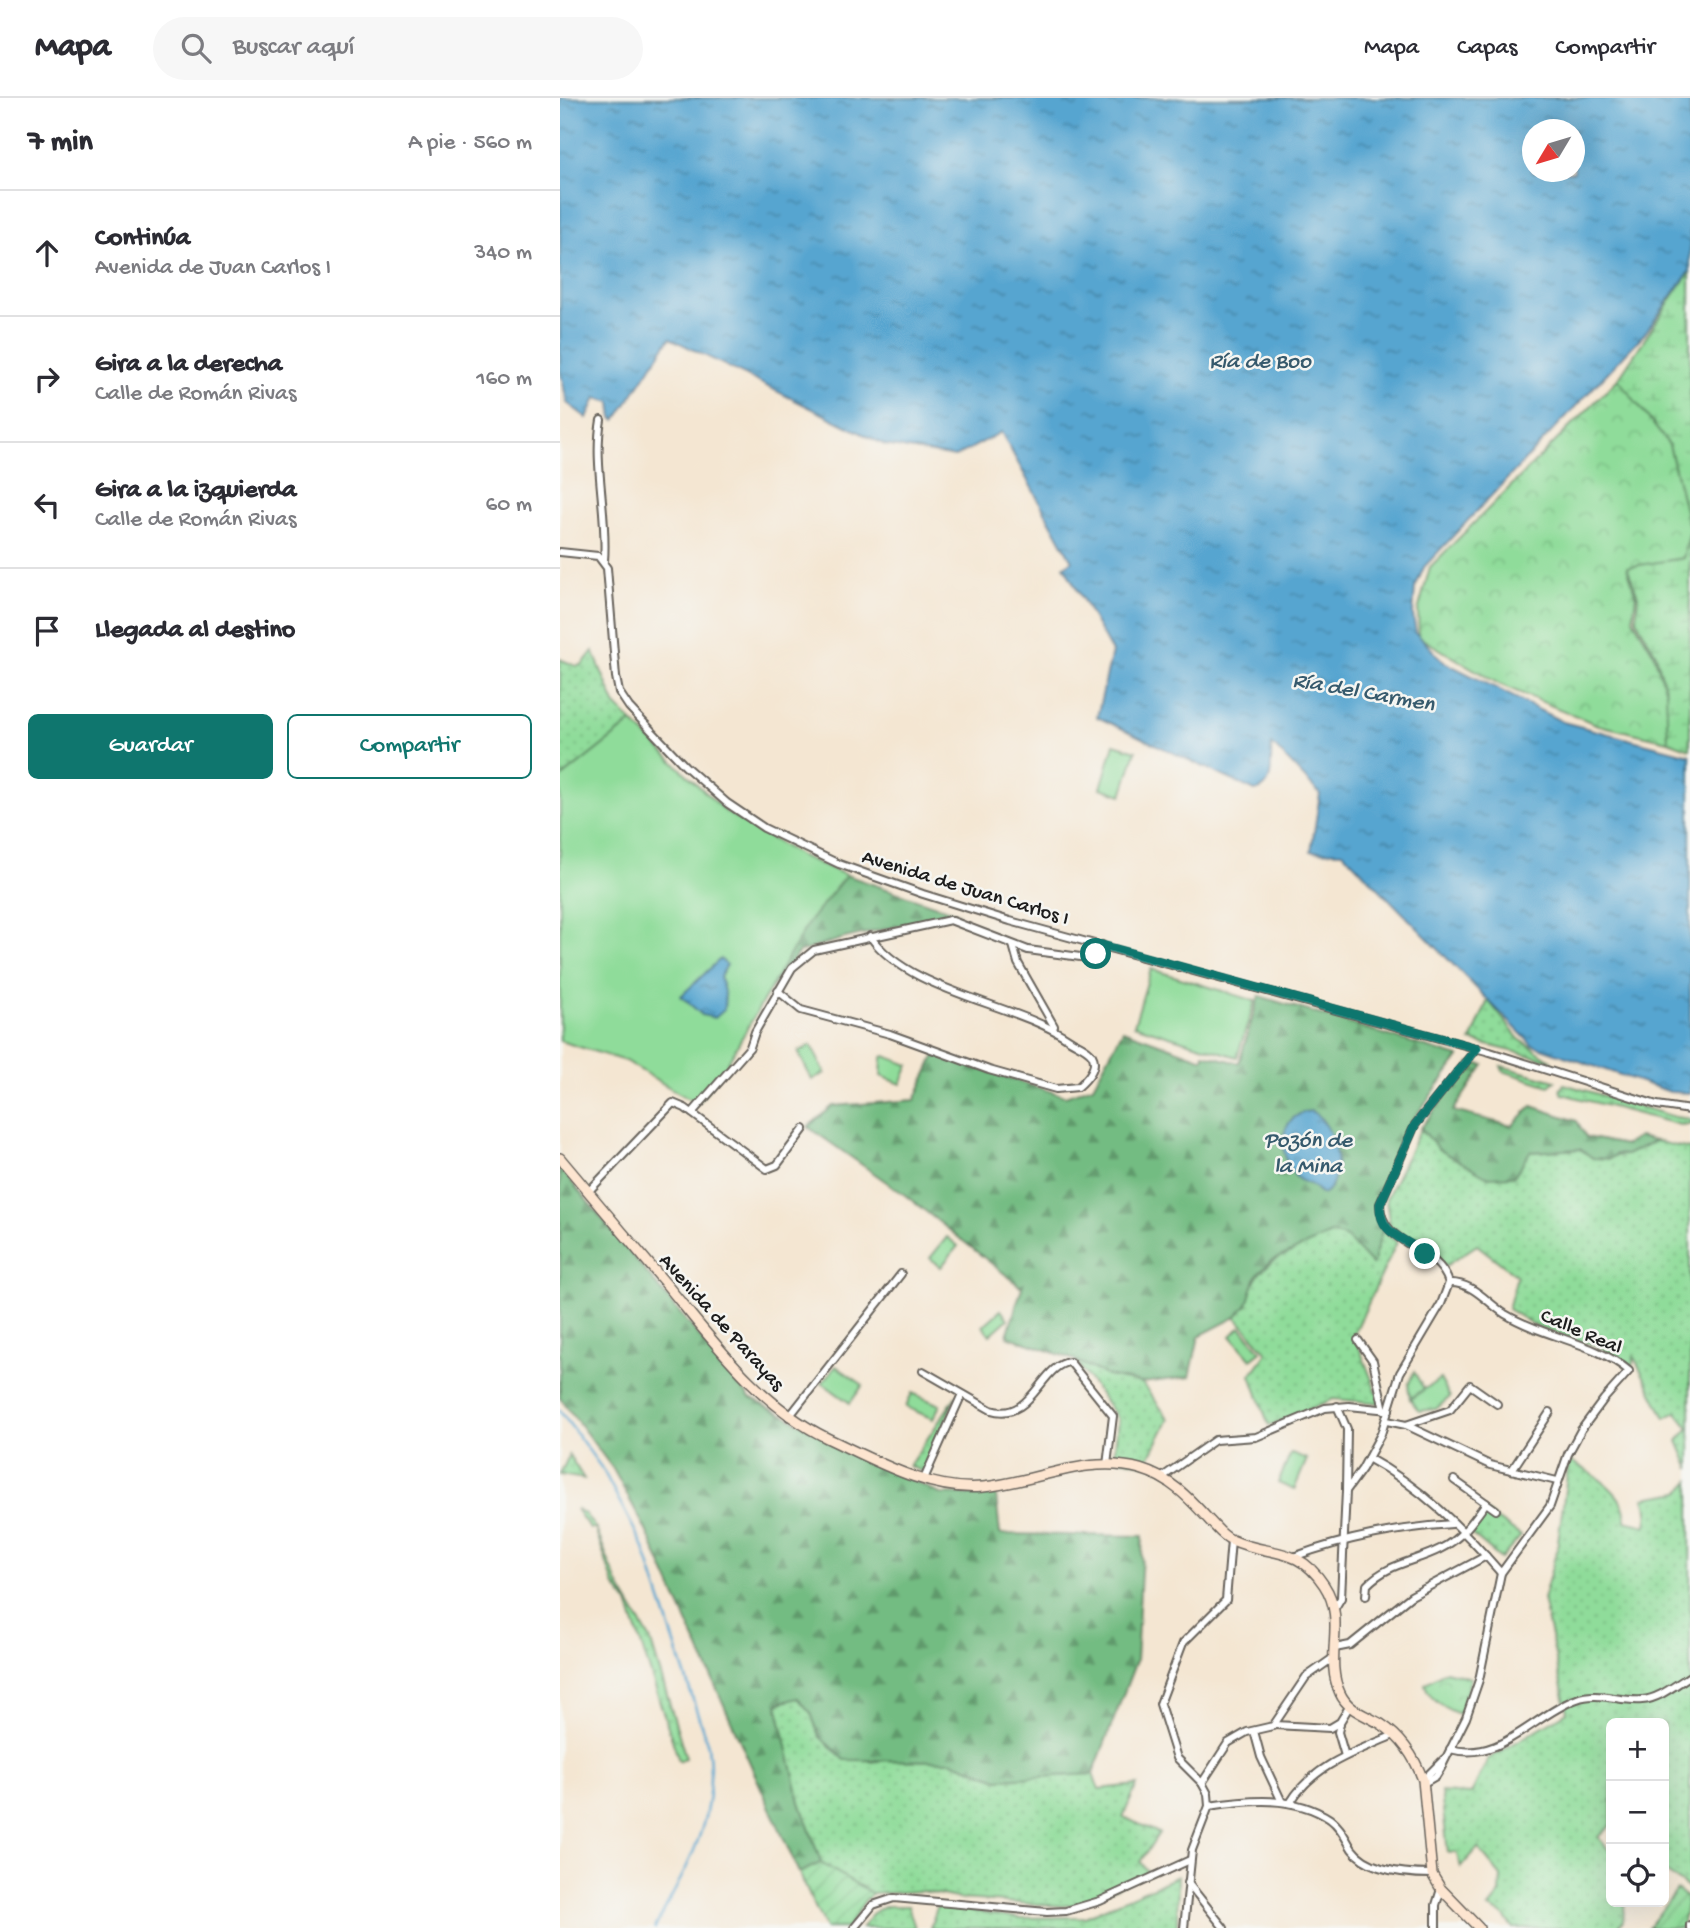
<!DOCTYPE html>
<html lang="es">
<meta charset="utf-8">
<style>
:root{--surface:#fff;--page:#f7f7f7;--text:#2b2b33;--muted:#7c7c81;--line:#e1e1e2;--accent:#0f766e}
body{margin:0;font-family:"Gochi Hand",sans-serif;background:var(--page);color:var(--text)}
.controls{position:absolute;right:21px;bottom:21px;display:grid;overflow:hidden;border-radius:10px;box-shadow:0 7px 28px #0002}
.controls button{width:63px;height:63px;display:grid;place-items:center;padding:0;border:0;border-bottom:2px solid var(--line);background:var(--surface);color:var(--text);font:35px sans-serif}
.compass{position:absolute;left:962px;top:21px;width:63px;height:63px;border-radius:50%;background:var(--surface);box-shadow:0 7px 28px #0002;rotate:232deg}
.stop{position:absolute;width:21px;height:21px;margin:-16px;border:5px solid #0f766e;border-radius:50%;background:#fff}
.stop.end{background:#0f766e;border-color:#fff;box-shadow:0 2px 7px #0008}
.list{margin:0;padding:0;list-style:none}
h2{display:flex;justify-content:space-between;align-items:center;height:91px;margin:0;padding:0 28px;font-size:30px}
h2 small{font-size:23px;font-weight:400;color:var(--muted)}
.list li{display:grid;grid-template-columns:46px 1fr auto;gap:21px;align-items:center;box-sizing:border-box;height:126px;padding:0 28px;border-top:2px solid var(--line)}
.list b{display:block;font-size:26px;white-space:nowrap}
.list p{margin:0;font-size:23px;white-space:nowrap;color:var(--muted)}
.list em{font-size:23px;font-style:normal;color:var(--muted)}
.actions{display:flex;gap:14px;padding:21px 28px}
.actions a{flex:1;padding:16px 0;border:2px solid var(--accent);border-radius:10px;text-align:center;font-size:24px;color:var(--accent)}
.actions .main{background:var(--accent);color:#fff}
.icon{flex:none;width:38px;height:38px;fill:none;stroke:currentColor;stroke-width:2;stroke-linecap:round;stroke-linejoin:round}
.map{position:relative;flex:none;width:1130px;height:1830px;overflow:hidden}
header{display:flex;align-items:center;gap:42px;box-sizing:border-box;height:98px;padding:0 35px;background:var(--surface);border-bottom:2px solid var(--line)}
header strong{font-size:33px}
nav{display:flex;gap:38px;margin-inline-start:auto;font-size:24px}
.search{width:490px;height:63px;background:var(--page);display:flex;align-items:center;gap:18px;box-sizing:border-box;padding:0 24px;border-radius:38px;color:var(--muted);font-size:26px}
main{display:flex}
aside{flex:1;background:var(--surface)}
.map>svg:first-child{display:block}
</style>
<header>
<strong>Mapa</strong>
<div class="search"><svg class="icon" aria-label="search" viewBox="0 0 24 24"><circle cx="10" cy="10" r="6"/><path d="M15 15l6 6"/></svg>Buscar aquí</div>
<nav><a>Mapa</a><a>Capas</a><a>Compartir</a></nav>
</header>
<main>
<aside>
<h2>7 min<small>A pie · 560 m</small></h2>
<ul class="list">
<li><svg class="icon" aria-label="ahead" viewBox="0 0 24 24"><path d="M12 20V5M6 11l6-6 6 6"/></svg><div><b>Continúa</b><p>Avenida de Juan Carlos I</p></div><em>340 m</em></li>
<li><svg class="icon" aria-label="right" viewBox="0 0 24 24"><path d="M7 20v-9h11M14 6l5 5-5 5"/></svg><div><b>Gira a la derecha</b><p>Calle de Román Rivas</p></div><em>160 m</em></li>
<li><svg class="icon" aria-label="left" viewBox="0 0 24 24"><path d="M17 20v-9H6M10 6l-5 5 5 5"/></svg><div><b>Gira a la izquierda</b><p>Calle de Román Rivas</p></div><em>60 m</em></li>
<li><svg class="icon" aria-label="arrive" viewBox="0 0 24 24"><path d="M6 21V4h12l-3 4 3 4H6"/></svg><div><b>Llegada al destino</b></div></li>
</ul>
<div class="actions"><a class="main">Guardar</a><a>Compartir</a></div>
</aside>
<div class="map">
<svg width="1130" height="1830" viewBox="0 0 1130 1830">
<defs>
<pattern id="grass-dots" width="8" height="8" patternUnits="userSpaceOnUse" patternTransform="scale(1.75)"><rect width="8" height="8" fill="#8fdc9a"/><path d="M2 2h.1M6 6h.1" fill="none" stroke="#7bbc84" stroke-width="1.8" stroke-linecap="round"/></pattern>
<pattern id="forest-firs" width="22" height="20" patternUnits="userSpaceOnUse" patternTransform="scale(1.75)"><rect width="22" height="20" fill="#73bc82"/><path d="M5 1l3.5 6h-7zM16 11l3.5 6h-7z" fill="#5e986a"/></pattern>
<pattern id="wetland-marsh" width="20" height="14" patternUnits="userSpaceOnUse" patternTransform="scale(1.75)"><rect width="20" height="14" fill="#8fdc9a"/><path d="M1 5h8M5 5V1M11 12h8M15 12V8" fill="none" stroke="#7bbc84"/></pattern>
<pattern id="park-crowns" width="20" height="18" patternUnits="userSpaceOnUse" patternTransform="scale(1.75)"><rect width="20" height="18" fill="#8fdc9a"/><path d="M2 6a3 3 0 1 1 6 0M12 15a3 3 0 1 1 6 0" fill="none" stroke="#7bbc84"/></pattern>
<pattern id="garden-furrows" width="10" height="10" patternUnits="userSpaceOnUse" patternTransform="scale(1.75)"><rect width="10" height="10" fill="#8fdc9a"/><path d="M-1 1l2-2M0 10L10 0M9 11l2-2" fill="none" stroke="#7bbc84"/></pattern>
<pattern id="water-ripples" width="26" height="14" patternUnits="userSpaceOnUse" patternTransform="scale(1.75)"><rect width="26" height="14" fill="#56a5d0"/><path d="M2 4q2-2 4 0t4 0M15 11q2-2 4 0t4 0" fill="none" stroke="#4686a8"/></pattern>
</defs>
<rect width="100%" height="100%" fill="#f6f6f2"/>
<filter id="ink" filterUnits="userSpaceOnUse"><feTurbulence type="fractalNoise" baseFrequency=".0143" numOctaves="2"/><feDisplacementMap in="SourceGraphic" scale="14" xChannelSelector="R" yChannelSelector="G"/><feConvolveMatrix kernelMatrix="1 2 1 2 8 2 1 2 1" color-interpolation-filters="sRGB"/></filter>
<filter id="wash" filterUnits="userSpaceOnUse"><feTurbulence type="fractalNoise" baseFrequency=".00686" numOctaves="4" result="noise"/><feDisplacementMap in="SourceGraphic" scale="28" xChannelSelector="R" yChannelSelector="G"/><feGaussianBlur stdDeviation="1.57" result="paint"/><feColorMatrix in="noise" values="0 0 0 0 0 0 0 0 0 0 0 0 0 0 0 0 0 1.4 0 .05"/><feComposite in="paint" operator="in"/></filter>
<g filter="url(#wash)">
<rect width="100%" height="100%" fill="#f4e6d2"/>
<g fill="url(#grass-dots)" stroke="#567c5b" stroke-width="2">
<path d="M33,553L55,606L72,624L0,681V561L16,568L22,567Z"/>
<path d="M928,902L959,941L992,963L911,943Z"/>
<path d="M941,968L995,983L989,988L943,973Z"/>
<path d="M1004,986L1115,1019L1130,1021V1026L1120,1027L1002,996L1000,992Z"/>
<path d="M861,1030L864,1036L970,1054L1020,1051L1033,1060L1066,1057L1095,1043L1130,1051V1371L1118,1343L1129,1330L1116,1314L1105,1320L1074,1259L1072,1269L1040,1249L979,1230L948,1211L957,1178L917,1147L884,1169L857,1144L830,1129L826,1101Z"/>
<path d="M822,1133L837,1144L794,1236L821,1305L773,1301L709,1328L691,1277L707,1255L676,1219C689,1204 686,1192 696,1180C713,1156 747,1147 773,1135L787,1140L812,1166Z"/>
<path d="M515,1262L548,1278L582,1285L609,1321L586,1366L554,1360L558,1321Z"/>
<path d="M396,1298L363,1374L349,1368Z"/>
<path d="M9,1357L24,1381L0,1377Z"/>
<path d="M1009,1362C1031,1375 1069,1395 1065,1423L1086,1428L1088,1413L1084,1400L1120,1394L1130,1383V1791L1104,1773V1625H1051V1727L1038,1739L1051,1755V1804H1065L1063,1823L1057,1830H953L943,1817L929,1810L940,1796L941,1778L918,1750L901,1769L896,1754L888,1755L881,1694L911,1696L928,1661L1007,1614L983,1501L997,1451Z"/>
<path d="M16,1411L25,1416L36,1431L58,1486L90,1541L126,1660L119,1663L68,1506L54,1487L35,1430L30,1431Z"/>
<path d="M925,1413L961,1438L941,1461L910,1435Z"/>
<path d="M238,1599L251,1615L259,1638L312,1664L331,1661L392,1663L438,1681L533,1676L539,1691L577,1687L563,1719L599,1735L580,1764L588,1774L522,1806L502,1808L401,1801L362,1793L313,1796L261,1765L240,1704L216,1606Z"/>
<path d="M618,1778L617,1830H370L378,1807L460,1820L525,1819Z"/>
<path d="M324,1808H348L355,1830H302L312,1816Z"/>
</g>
<g fill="url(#forest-firs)" stroke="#486c4f" stroke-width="2">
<path d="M286,777L397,815L285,840L239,854L209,893L248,825Z"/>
<path d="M699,898L899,959L855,1019L821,1089L816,1107L822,1133L812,1167L787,1140L773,1135L711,1163L696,1178L687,1207L676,1219L639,1238L630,1279L582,1285L548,1278L515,1262L447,1238L463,1186L460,1188L345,1097L248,1029L273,1008L355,1002L375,957L505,998L533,988L563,932L643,961L644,956L679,965Z"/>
<path d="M910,965L924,967L893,1013L952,1028L972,1008L1017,1023L1026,1039L1065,1047L1079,1039L1095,1043L1066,1057L1056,1056L1050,1061L1033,1060L1020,1051L970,1054L954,1078L928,1079L878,1051L861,1030Z"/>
<path d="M0,1070L190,1300L380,1396L436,1397L440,1436L583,1438L576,1563L533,1676L438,1681L392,1663L285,1662L259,1638L251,1615L238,1600L217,1606L240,1704L261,1765L239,1775L85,1430L53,1371L0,1300Z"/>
</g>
<g fill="url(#wetland-marsh)" stroke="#567c5b" stroke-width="2">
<path d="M1130,173V433L1109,347L1058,281Z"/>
<path d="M1130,434V651L1108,643L1104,631L1106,594L1096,556L1076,521L1078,498L1067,468L1123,460Z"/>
</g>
<g fill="url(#park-crowns)" stroke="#567c5b" stroke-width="2">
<path d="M1058,281L1109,347L1130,433L1123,460L1067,469L1076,497L1073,521L1094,556L1106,594L1108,643L1038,627L939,586L859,539L858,513L870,469Z"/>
<path d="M854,1274L864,1291L850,1301L848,1287Z"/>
<path d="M886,1573L911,1580L899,1616C884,1610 869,1602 865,1586Z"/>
</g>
<g fill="url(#garden-furrows)" stroke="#567c5b" stroke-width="2">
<path d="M261,1765L313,1796L306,1801L287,1830H265L239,1775Z"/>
<path d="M1117,1792L1127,1799L1122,1830H1088Z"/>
</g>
<g fill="#8fdc9a" stroke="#567c5b" stroke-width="2">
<path d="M72,624L166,714L241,758L286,777L248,825L164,971L137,1006L65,963L0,943V681Z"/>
<path d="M554,646L576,653L562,697L541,690Z"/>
<path d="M591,871L695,903L677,959L574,927Z"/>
<path d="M251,947L265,975L252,982L238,954Z"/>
<path d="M325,958L349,967L341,986L321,978L322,959Z"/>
<path d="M387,1139L398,1148L381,1169L370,1160Z"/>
<path d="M441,1212L448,1221L430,1237L423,1228Z"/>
<path d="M680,1229L701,1253L691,1261L671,1238Z"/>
<path d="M276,1268L303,1287L290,1305L262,1285Z"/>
<path d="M880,1281L890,1299L876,1311L859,1313L850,1301Z"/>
<path d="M352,1295L380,1307L373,1321L346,1309Z"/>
<path d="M731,1355L747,1361L734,1392L718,1385Z"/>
</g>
<g fill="url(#water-ripples)" stroke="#396076" stroke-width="2" fill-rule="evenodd">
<path d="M0,0H1130V173L1085,235L864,469L855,490L853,517L856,535L884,564L1003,624L1130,657V995L1110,994L972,947L783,754L751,753L760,696L712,646C709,663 717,689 695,693L537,619L552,554L504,468L512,463L441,334L395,359L325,347L110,240L56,322L53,321L51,304L36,300L27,320L7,305L0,271ZM972,32H1014V74H972Z"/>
<path d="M160,861L167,867L160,879L165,897L164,912L155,920L142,917L121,898Z"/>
<path d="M751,1013C775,1024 788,1081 763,1096C760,1095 758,1093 755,1090C751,1085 742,1085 736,1079C718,1058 716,1017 751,1013Z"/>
</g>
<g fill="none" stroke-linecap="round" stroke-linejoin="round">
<path stroke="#56a5d0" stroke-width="2.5" d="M0,1313L43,1372L84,1450L148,1648C159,1721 127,1768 95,1830"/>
</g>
</g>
<g filter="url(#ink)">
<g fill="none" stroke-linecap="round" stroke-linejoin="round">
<defs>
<g id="street">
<path d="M41,322C33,367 48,417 44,463"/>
<path d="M0,454L38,458L47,470L56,579L59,594L69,609L125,668L167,705L204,730L279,766L363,796L450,823L930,954L1097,1007L1130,1012"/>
<path d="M453,847L458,865L494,928"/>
<path d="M218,893L241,912L330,936L429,972L496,991L518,989C526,982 539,969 532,957C528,950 516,946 510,942C454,904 349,895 310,838"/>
<path d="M132,1015L190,949L195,934L232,870L254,852L390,822L468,852L528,860L535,857L542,847"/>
<path d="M28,1094L113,1005L125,1010L207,1071L217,1067L244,1031"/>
<path d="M889,1185C877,1146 820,1149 820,1106L855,1027L917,950"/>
<path d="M798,1242L813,1263L824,1312"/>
<path d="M363,1273L431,1312C472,1325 481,1266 510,1264L553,1318L547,1367"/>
<path d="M777,1308L787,1331L786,1391"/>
<path d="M229,1319L341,1176"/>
<path d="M827,1323L846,1327L930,1367L997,1383"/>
<path d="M846,1327L890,1312L910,1287L937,1306"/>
<path d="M808,1360C860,1388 903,1431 941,1475"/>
<path d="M952,1372L990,1314"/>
<path d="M601,1380L655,1342L696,1339L765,1310L789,1308L829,1312"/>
<path d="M364,1381L402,1296"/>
<path d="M894,1382L936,1412"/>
<path d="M736,1458C788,1439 837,1430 892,1426"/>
<path d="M806,1498L807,1487C828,1465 855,1464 880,1451C901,1441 913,1423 926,1405"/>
<path d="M775,1510L781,1500L786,1393L802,1371L821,1336L840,1275L881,1206L889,1185"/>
<path d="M775,1550L790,1547L851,1498L926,1458"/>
<path d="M780,1626L778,1634L785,1658"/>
<path d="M715,1627L770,1630L780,1624L789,1609"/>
<path d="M694,1633L701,1659L722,1704"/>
<path d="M890,1651C941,1665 973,1617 1017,1601C1037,1593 1061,1604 1082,1602C1099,1601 1115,1587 1130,1578"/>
<path d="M863,1682L884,1661"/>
<path d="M642,1685L668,1645L687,1634L713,1628L746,1579L773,1560"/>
<path d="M864,1685L876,1678L881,1670L906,1620L919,1582L941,1475L990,1408L1008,1356L1021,1332L1044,1301L1069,1273C1035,1244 985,1240 945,1216C926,1204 913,1184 889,1185"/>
<path d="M730,1705C753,1667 795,1654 834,1637"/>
<path d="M649,1708C689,1702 734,1697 770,1721C781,1729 785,1740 792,1751C808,1773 847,1776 872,1776"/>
<path d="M628,1785L664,1830"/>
<path d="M294,1830L313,1807L334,1800L487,1814L506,1813L540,1803L630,1762"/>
<path d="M624,1830L632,1752L649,1708L648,1696L642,1685L617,1660L600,1606L623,1545L666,1502L671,1442"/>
<path d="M876,1830V1807L881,1791"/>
<path d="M1130,1830V1827"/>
</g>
<path id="secondary" d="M0,1060C35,1102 71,1144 106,1186C154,1244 199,1307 267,1340C314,1362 370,1394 423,1389C476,1384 527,1356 580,1371C611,1380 629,1400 650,1423C656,1429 663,1439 672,1442C709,1459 737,1446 764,1487C788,1523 763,1559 780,1595C788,1613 806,1617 821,1626C841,1639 855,1660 863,1682L872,1776L881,1791L919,1830"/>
</defs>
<use href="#street" stroke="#68635c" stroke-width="10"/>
<use href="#secondary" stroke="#68635c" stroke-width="12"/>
<use href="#street" stroke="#fff" stroke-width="6"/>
<use href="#secondary" stroke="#fde5d0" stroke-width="9"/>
</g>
</g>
<g fill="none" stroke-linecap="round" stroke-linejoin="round" filter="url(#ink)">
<path stroke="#0f766e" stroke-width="9" d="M536,856L542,847L917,950L855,1027L820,1106C819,1138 845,1139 865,1156"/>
</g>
<g text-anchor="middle" stroke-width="5" stroke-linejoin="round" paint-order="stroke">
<g font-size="21" fill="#1c1c1c" stroke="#f6f6f2">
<text transform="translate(406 788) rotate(17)" y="7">Avenida de Juan Carlos I</text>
<text transform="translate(163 1223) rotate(48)" y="7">Avenida de Parayas</text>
<text transform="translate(1022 1232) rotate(23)" y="7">Calle Real</text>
</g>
<g font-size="23" font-style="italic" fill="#365a6d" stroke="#f6f6f2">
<text x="700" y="269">Ría de Boo</text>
<text transform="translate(804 592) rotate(10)" y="8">Ría del Carmen</text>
<text x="748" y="1048">Pozón de<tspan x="748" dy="26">la Mina</tspan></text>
</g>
</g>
</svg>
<div class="controls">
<button>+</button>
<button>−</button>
<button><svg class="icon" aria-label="locate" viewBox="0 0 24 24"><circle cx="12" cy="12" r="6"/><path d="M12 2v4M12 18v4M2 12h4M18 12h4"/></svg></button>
</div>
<svg class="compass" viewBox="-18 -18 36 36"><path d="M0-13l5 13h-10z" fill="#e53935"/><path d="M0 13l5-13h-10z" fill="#7c7c81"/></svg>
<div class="stop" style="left:536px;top:856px"></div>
<div class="stop end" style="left:865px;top:1156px"></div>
</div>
</main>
